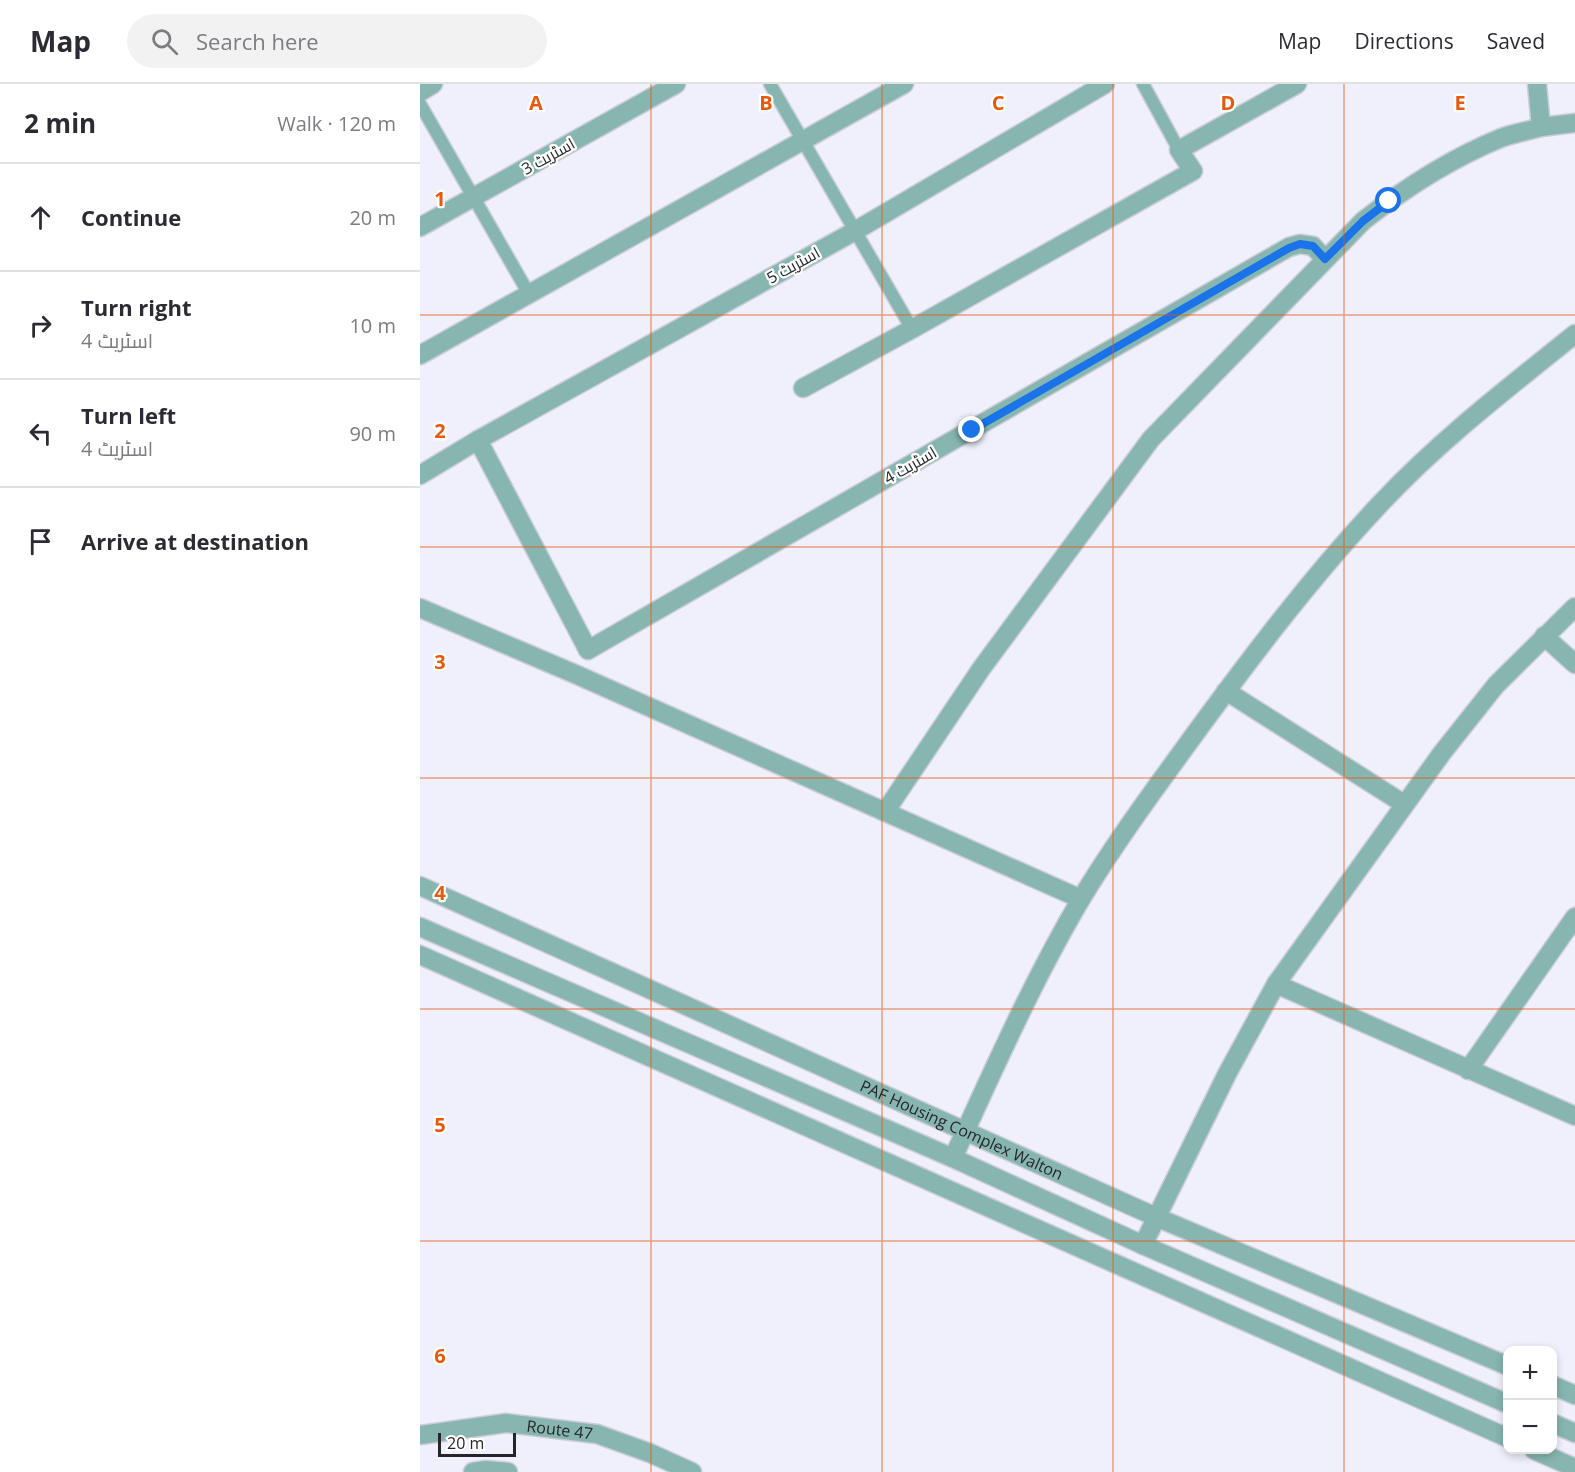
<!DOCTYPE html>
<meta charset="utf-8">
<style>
:root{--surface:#fff;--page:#f2f2f3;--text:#2b2b33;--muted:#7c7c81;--line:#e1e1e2}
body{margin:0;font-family:"Open Sans",Cairo,sans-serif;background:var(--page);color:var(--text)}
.controls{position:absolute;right:18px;bottom:18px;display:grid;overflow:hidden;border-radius:12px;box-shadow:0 3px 9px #0003}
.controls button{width:54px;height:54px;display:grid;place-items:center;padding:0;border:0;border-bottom:2px solid var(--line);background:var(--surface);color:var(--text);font:30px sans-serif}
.scale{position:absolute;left:18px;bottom:15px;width:78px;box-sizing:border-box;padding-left:6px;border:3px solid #26262a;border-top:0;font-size:16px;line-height:21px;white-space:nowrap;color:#26262a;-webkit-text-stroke:4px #fff;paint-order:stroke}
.stop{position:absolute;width:18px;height:18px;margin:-14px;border:4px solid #1a73e8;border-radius:50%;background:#fff}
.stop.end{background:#1a73e8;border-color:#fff;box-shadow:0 2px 6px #0008}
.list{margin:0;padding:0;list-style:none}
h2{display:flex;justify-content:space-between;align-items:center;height:78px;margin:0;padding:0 24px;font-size:26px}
h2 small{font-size:20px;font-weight:400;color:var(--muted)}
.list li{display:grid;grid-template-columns:39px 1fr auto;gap:18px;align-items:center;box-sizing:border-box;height:108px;padding:0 24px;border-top:2px solid var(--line)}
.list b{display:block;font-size:22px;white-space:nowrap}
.list p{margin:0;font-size:20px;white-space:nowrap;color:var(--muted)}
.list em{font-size:20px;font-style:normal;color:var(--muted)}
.icon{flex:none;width:33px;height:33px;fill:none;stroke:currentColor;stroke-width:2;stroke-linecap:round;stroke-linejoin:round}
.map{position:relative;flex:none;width:1155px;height:1388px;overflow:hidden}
header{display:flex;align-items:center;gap:36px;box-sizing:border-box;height:84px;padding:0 30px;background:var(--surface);border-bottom:2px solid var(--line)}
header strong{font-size:28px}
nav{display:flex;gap:33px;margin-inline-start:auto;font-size:21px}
.search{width:420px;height:54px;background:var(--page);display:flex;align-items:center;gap:15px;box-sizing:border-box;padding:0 21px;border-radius:33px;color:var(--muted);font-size:22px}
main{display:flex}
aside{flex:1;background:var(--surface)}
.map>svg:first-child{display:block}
</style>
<header>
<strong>Map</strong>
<div class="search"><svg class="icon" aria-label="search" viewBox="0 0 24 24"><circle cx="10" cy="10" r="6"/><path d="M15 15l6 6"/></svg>Search here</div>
<nav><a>Map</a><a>Directions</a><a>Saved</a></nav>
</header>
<main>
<aside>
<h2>2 min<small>Walk · 120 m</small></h2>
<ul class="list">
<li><svg class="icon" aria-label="ahead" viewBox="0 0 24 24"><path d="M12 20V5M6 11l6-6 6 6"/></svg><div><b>Continue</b></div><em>20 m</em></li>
<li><svg class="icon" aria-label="right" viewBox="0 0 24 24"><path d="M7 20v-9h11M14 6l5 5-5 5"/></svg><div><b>Turn right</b><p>اسٹریٹ 4</p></div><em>10 m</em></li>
<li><svg class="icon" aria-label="left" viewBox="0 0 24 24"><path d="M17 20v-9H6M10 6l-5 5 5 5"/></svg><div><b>Turn left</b><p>اسٹریٹ 4</p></div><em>90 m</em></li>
<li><svg class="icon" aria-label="arrive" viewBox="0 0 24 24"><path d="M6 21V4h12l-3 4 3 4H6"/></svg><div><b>Arrive at destination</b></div></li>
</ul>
</aside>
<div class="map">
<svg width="1155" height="1388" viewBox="0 0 1155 1388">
<rect width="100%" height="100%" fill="#f0f0fd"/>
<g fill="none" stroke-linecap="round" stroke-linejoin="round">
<defs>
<g id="service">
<path d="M350,0L492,245"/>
<path d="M723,0L759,66"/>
<path d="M0,20L109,210"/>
</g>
<g id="minor">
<path d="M1117,0L1121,43L1155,39"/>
<path d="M0,8L13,0"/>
<path d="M0,143L256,0"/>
<path d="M0,271L484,0"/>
<path d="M383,304L492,245L773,87L759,66L877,0"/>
<path d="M58,356L435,147L685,0"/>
<path d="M0,391L58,356L168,566"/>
<path d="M0,524L155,590L661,815"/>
<path d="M1124,552L1155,580"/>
<path d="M168,566L869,163L880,160L893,162L905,175"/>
<path d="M806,607L984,720"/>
<path d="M465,728L561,585L731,355L943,137C985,104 1032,74 1081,54C1094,49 1108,47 1121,43"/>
<path id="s1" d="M0,802L736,1133L1088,1282"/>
<path d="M0,843L533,1074L723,1161L1088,1320"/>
<path d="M0,871L1088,1354"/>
<path d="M856,900L1155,1032"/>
<path d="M1048,986L1155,833"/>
<path d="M533,1074C573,987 612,898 661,815C696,757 737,702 777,647C835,568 894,490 961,419C1020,356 1088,304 1155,250"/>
<path d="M723,1161L807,990L856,900L1022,669L1076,601L1155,523"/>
<path d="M1132,1301L1155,1311"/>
<path d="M1132,1339L1155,1349"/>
<path d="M1114,1366L1155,1384"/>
</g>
<g id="tertiary">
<path id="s2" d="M0,1351L86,1339L177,1350L230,1369L272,1388"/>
<path d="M53,1388L66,1386L88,1388"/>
</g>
</defs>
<use href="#service" stroke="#ccccd7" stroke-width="15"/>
<use href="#minor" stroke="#ccccd7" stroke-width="21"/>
<use href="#tertiary" stroke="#ccccd7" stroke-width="21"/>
<use href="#service" stroke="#86b6af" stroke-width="12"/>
<use href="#minor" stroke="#86b6af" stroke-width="18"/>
<use href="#tertiary" stroke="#86b6af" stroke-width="18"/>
</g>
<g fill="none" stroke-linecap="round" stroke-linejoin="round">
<path stroke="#1a73e8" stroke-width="8" d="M552,346L869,164L880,160L893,162L905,175L943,137L969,117"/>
</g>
<path fill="none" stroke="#e8590c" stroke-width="1.5" stroke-opacity="0.55" d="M231,0V1388M462,0V1388M693,0V1388M924,0V1388M0,231H1155M0,463H1155M0,694H1155M0,925H1155M0,1157H1155"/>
<g text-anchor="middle" stroke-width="4.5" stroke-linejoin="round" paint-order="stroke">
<g font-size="16" fill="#26262a" stroke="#fff">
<text transform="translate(128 72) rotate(-29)" y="6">اسٹریٹ 3</text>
<text transform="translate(373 181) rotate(-29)" y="6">اسٹریٹ 5</text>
<text transform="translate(490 381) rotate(-30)" y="6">اسٹریٹ 4</text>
<text dy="6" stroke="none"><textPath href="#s1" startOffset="594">PAF Housing Complex Walton</textPath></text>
<text dy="6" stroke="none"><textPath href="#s2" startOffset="141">Route 47</textPath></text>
</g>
</g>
<g font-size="20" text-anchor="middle" font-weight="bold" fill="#e8590c" stroke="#fff" stroke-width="4.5" stroke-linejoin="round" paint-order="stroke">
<text x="116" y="26">A</text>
<text x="346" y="26">B</text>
<text x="578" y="26">C</text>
<text x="808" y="26">D</text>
<text x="1040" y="26">E</text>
<text x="20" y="122">1</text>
<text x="20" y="354">2</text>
<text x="20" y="585">3</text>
<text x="20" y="816">4</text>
<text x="20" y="1048">5</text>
<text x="20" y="1279">6</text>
</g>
</svg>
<div class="controls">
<button>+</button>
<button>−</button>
</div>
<div class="scale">20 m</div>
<div class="stop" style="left:969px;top:117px"></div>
<div class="stop end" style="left:552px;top:346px"></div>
</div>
</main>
